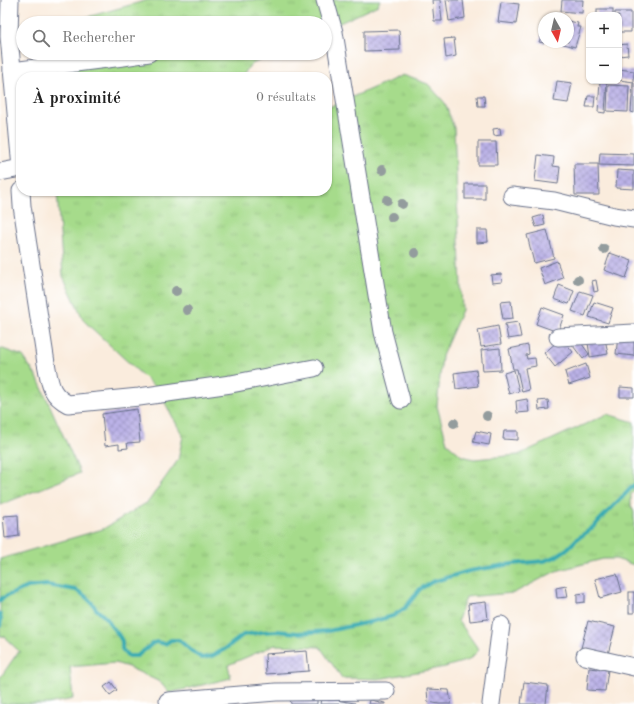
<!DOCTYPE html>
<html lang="fr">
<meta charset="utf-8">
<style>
:root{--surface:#fff;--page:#f6f6f6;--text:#222;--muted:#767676;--line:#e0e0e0}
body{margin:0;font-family:"Old Standard TT",serif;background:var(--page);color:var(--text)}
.controls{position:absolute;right:12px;top:12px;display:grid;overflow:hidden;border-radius:8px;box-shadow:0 1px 3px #0004}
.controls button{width:36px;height:36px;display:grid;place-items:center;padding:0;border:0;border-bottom:1px solid var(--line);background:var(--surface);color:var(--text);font:20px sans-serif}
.compass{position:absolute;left:538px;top:12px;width:36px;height:36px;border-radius:50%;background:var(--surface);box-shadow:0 1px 3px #0004;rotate:172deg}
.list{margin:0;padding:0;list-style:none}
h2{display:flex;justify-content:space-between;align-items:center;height:52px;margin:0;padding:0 16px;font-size:17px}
h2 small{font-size:13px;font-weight:400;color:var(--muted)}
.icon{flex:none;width:22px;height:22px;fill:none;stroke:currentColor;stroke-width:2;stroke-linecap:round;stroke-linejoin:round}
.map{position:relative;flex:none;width:634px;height:704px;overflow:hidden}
.search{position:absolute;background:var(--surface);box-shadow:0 1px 3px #0004;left:16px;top:16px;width:316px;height:44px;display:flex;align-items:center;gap:10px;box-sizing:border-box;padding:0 14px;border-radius:22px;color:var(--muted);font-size:15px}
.panel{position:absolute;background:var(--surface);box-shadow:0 1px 3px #0004;left:16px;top:72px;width:316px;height:124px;border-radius:16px}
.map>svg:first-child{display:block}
</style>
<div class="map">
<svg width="634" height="704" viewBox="0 0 634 704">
<defs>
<pattern id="grass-tufts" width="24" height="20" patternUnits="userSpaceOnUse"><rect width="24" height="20" fill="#a6db8b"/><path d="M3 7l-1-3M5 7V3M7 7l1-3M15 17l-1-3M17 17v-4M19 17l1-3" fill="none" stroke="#8ebc7a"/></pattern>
<pattern id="building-cross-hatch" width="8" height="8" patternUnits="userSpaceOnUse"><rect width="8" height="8" fill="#bbb2e7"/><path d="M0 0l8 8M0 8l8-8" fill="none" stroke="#9791be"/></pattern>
</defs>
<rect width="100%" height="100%" fill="#fff"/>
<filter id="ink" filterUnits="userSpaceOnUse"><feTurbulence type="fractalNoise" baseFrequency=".025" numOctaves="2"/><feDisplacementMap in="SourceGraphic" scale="8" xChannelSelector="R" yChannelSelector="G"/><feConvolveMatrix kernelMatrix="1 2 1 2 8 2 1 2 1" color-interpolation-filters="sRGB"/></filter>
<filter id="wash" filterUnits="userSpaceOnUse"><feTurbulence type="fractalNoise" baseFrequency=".012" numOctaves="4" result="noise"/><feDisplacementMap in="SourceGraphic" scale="16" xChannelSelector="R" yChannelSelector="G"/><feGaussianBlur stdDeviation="0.9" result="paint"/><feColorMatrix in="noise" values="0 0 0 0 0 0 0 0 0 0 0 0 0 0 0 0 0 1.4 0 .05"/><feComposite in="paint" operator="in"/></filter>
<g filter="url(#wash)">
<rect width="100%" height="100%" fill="#faecdd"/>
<g fill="url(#grass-tufts)" stroke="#608574">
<path d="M148,0H380L378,5L325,30V23H66Z"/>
<path d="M36,53H276L250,65L242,77H39Z"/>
<path d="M403,75L428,84L445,103L454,128L462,310L442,356L437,406L447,443L462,456L474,459L518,455L607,414L634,422V491L631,494V506L634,512V565L616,559H603L556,571L514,593L466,597L458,620L479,650L469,660L445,667L378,679L342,678L320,647L275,645L228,665L231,678L169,693L160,682L128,667L115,663L70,667L73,699L47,704H0V678L18,652H20L3,636H0V559L103,529L148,502L178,460L183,436L158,390L84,321L63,276L57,191H327V108Z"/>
<path d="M0,348L23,356L38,379L80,473L0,505Z"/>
</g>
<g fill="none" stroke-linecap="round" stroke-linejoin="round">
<g stroke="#39abb2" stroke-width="4">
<path d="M0,601L2,598L28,587L47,585L76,590L85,596L92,603L96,609L107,619L111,626L118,634L122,641V649L128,656H137L146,649L153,643L157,642L165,644L171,640H179L194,653L202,658L212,656L225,649L243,635L262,632L277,631L298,633L328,631L374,621L393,616L405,608L420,589L432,582L469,571L512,564L544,561L555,557L567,549L577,539L591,529L634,485"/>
<path d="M0,614L1,620L0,626"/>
</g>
</g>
<g id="blocks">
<g fill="url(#building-cross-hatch)">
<path d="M432,0H440L442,21H434Z"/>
<path d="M446,0H463L465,18L449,21Z"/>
<path d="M562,0H583L582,13L561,11Z"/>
<path d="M501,2L519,4L516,24L498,22Z"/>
<rect x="597" y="9" width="16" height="6"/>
<path d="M615,12H631V32H619V15H615Z"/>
<path d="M568,21L578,23L577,27H581L575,47L560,43V42H568Z"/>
<path d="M544,29V43L539,42Z"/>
<path d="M399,30L400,50L364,51V31Z"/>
<path d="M454,38L456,56L446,58L444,39Z"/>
<path d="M627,44L628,55L619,56V45Z"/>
<path d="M619,69L634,71V82L619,80Z"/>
<path d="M308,73V77H288V74Z"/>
<path d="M557,81L572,83L568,103L554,101Z"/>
<path d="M600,81H607L605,113L598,112Z"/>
<path d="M633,83H634V113L631,112Z"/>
<path d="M608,85L629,86L628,112L607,111Z"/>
<path d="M477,96H484L485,106H478Z"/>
<path d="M588,96H595L594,107H586Z"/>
<path d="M500,128L501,135L494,136L493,129Z"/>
<path d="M478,142H496L497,165H478Z"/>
<path d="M600,153L634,154V166L599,165Z"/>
<path d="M538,155L554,157L553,166L560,167L558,184L535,181Z"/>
<path d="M574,164H598L599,195H575Z"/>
<path d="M617,170L634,171V189L616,188Z"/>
<rect x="465" y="184" width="20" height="15"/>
<path d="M543,215L545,225L536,227L533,218Z"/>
<path d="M477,230H487L488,242L477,243Z"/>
<path d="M547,230L554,258L534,263L527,235Z"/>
<path d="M610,253L632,261L626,278L604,270Z"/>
<path d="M557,261L563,278L545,285L539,268Z"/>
<path d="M501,274L502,282L492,283L491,275Z"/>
<path d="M596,280L598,291L594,292L592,281Z"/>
<path d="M559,285L574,291L569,304L554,299Z"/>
<path d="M580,291L593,295L585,316L572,311Z"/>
<path d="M511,301L513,318L503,319L500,302Z"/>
<path d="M594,302L613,308L608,323L589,317Z"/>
<path d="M542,307L564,315L558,332L536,324Z"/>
<path d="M518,322L521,337L508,339L505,324Z"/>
<path d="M498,326L501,344L481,347L478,330Z"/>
<path d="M634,332V356L616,354L618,336Z"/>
<path d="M604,333L608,354L590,357L587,336Z"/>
<path d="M577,337L589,354L583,359L570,342Z"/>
<path d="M562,338L573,352L555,367L544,353Z"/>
<path d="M528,345L529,354L526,355L527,359L535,358L536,366L525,368L529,390L522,392L517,369H513L509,349Z"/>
<path d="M500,348L501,370L483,371L481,350Z"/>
<path d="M586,364L590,378L569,385L565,372Z"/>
<path d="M476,370L478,386L456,389L454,373Z"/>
<path d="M514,370L519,391L509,394L504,373Z"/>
<path d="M620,387L634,388V397H620Z"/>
<path d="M527,399L529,412L517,413L516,401Z"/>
<path d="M548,400L549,409L539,410L538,401Z"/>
<path d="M137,409L140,442L127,443L128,448L119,449V444L105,446L102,414Z"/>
<path d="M476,431L491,434L489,445L473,442Z"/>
<path d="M504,431H518V440L503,439Z"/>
<path d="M18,515L19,536L5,538L3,516Z"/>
<path d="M617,574L622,592L600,598L595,579Z"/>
<path d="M566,586L568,597L557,598L556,588Z"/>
<rect x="629" y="592" width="5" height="21"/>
<path d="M585,593V602L577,603V594Z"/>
<path d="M486,602L488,619L470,621L468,604Z"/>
<path d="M588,621L615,627L608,654L581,648Z"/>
<path d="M307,651L309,671L266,674L265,654Z"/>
<path d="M589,668L608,670L605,691L587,690Z"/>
<path d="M111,682L117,690L110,695L104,687Z"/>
<path d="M524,682L548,685L546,704H521Z"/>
<path d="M427,689L449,690L451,704H439L428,702Z"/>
<path d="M317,697V704H291L290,699Z"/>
<path d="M321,698L355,703V704H320Z"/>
<path d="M370,700L385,703V704H369Z"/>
</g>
</g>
</g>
<g filter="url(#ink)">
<use href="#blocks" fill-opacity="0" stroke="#69718a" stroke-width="1"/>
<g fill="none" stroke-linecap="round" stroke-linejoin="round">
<defs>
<g id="minor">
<path d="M325,0L334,32L383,332L401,400"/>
<path d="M12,71L123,57L149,53"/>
<path d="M0,172L21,168L9,36L10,0"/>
<path d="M21,191L22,206L46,363C50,382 49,394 68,404L139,397L231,384L314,368"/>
<path d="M512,196L554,201L614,216L634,219"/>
<path d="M558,337L634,333"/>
<path d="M585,656L634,667"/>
<path d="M168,701L276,692L386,691"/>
<path d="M491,704L501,625"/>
</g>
</defs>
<use href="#minor" stroke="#69718a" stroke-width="19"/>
<use href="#minor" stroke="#fff" stroke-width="17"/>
</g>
<g fill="#939c9d">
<circle cx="382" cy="170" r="5"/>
<circle cx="387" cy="200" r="5"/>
<circle cx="402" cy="204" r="5"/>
<circle cx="392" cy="217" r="5"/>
<circle cx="604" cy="249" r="5"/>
<circle cx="415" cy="253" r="5"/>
<circle cx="578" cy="280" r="5"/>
<circle cx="176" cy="291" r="5"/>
<circle cx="187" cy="310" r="5"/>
<circle cx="487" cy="416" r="5"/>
<circle cx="454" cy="423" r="5"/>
</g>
</g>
</svg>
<div class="controls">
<button>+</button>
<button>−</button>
</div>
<svg class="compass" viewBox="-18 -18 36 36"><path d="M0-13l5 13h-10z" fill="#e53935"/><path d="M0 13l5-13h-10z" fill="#767676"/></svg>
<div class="search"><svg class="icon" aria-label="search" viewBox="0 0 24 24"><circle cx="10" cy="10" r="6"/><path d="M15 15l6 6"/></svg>Rechercher</div>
<section class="panel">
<h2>À proximité<small>0 résultats</small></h2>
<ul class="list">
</ul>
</section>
</div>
